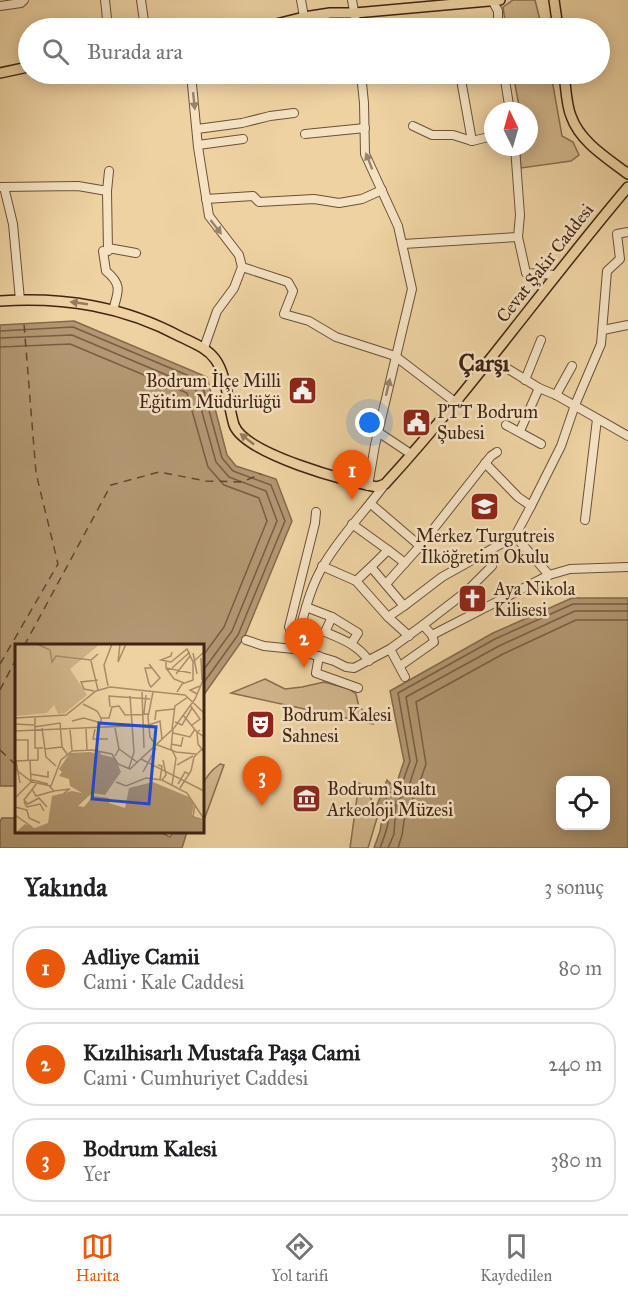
<!DOCTYPE html>
<html lang="tr">
<meta charset="utf-8">
<style>
:root{--surface:#fff;--page:#f2f2f2;--text:#202124;--muted:#757577;--line:#e0e0e0;--accent:#ea580c}
body{margin:0;font-family:"IM FELL Great Primer",serif;background:var(--page);color:var(--text)}
.controls{position:absolute;right:18px;bottom:18px;display:grid;overflow:hidden;border-radius:12px;box-shadow:0 3px 15px #0003}
.controls button{width:54px;height:54px;display:grid;place-items:center;padding:0;border:0;border-bottom:2px solid var(--line);background:var(--surface);color:var(--text);font:30px sans-serif}
.compass{position:absolute;left:484px;top:102px;width:54px;height:54px;border-radius:50%;background:var(--surface);box-shadow:0 3px 15px #0003;rotate:355deg}
.you{position:absolute;left:370px;top:423px;width:21px;height:21px;margin:-15px;border:4px solid #fff;border-radius:50%;background:#1a73e8;box-shadow:0 0 0 9px #1a73e833}
.badge{display:grid;place-items:center;width:39px;height:39px;border-radius:50%;background:var(--accent);color:#fff;font-size:20px;font-weight:700}
.pin{position:absolute;translate:-50% -50px;filter:drop-shadow(0 2px 3px #0008)}
.pin::after{content:'';position:absolute;top:32px;width:21px;height:18px;background:inherit;clip-path:polygon(0 0,100% 0,50% 100%)}
.list{margin:0;padding:0;list-style:none}
h2{display:flex;justify-content:space-between;align-items:center;height:78px;margin:0;padding:0 24px;font-size:26px}
h2 small{font-size:20px;font-weight:400;color:var(--muted)}
.list li{display:grid;grid-template-columns:39px 1fr auto;gap:18px;align-items:center;box-sizing:border-box;height:84px;margin:0 12px 12px;padding:0 12px;border:2px solid var(--line);border-radius:24px}
.list b{display:block;font-size:22px;white-space:nowrap}
.list p{margin:0;font-size:20px;white-space:nowrap;color:var(--muted)}
.list em{font-size:20px;font-style:normal;color:var(--muted)}
.icon{flex:none;width:33px;height:33px;fill:none;stroke:currentColor;stroke-width:2;stroke-linecap:round;stroke-linejoin:round}
.map{position:relative;flex:none;width:628px;height:848px;overflow:hidden}
.search{position:absolute;background:var(--surface);box-shadow:0 3px 15px #0003;left:18px;right:18px;top:18px;height:66px;display:flex;align-items:center;gap:15px;box-sizing:border-box;padding:0 21px;border-radius:33px;color:var(--muted);font-size:22px}
.sheet{height:366px;background:var(--surface)}
nav{display:flex;justify-content:space-around;align-items:center;box-sizing:border-box;height:84px;border-top:2px solid var(--line);background:var(--surface);font-size:16px;color:var(--muted)}
nav a{display:grid;justify-items:center;gap:3px}
nav .on{color:var(--accent)}
.map>svg:first-child{display:block}
</style>
<div class="map">
<svg width="628" height="848" viewBox="0 0 628 848">
<rect width="100%" height="100%" fill="#eed2a2"/>
<filter id="stains"><feTurbulence type="fractalNoise" baseFrequency=".00333" numOctaves="4"/><feColorMatrix values="0 0 0 0 .2 0 0 0 0 .09 0 0 0 0 .02 0 0 0 .5 -.17"/></filter>
<radialGradient id="worn" r=".72"><stop offset=".6" stop-color="#630" stop-opacity="0"/><stop offset="1" stop-color="#630" stop-opacity=".3"/></radialGradient>
<g fill="#d0b48a" stroke="#886c4f" stroke-width="1.5">
<path d="M513,0H535L542,28H506L503,7Z"/>
<path d="M513,74H551L562,136L573,142L579,155L571,161L521,168L519,147H529V111H520Z"/>
<path d="M265,679L285,689L302,687L324,682L349,689L356,694L359,707L368,714L373,724L231,693Z"/>
<path d="M220,764L224,765L203,823C202,796 196,781 220,764Z"/>
<path d="M359,783L368,789L377,818L368,848H350Z"/>
</g>
<g fill="#b29772" stroke="#84694c" stroke-width="1.5" fill-rule="evenodd">
<path d="M74,321L207,377L227,455L236,466L276,479L292,521L244,638L203,696L202,646H16V786H0V325Z"/>
<path d="M572,598H628V848H374L380,831L384,808L377,805L387,780L395,788L404,761L390,691L493,633ZM606,780V826H560V780Z"/>
<path d="M2,818H16V832H160L170,837L173,832H187L182,848H0V821Z"/>
</g>
<g fill="none" stroke-linecap="round" stroke-linejoin="round">
<g stroke="#785e43" stroke-width="1.5">
<path d="M0,331L73,327L201,381L222,458L233,471L271,485L285,521L238,635L202,685"/>
<path d="M0,338L72,335L195,387L216,462L229,477L266,491L277,521L232,631L202,672"/>
<path d="M0,347L70,344L187,393L208,467L224,485L259,498L267,521L224,627L202,657"/>
<path d="M380,848C386,833 393,814 386,799L389,793H396L400,790L410,761L398,693L495,639L573,604H628"/>
<path d="M388,848L394,834L396,802L407,792L417,761L406,697L499,646L575,611H628"/>
<path d="M398,848L402,835L406,807L415,796L426,764L416,702L503,654L576,620H628"/>
</g>
<g stroke="#624630" stroke-width="1.5" stroke-dasharray="8 6" stroke-linecap="butt">
<path d="M24,646L111,485L159,472L206,481L242,482L261,474"/>
<path d="M0,664L58,564L36,473L24,324"/>
<path d="M0,690L16,659"/>
<path d="M0,750L16,765"/>
</g>
<defs>
<g id="minor">
<path d="M105,0L108,28"/>
<path d="M141,0L145,28"/>
<path d="M301,0L304,17"/>
<path d="M352,0L357,28"/>
<path d="M492,0L498,11V28"/>
<path d="M0,6L21,3L24,0"/>
<path d="M191,74L198,147L209,216L239,255L242,267L234,288L217,311L204,348"/>
<path d="M361,74L364,103L365,154L398,226L412,289L375,445L368,486"/>
<path d="M460,74L472,141"/>
<path d="M504,74L510,111"/>
<path d="M413,126L432,135H453L472,141L493,136"/>
<path d="M197,129L242,123L270,116L294,113"/>
<path d="M305,134L365,128"/>
<path d="M198,145L243,139"/>
<path d="M515,147L520,215L518,237"/>
<path d="M0,187L78,186L107,191L109,171"/>
<path d="M4,187L13,224L20,300"/>
<path d="M107,191L108,251H103L106,271C123,285 118,292 113,310"/>
<path d="M206,199L253,196L259,202L314,199L339,203L362,199L382,190"/>
<path d="M403,244L518,237L526,273L555,275"/>
<path d="M108,248L136,253"/>
<path d="M242,267L288,282L293,291L284,314L309,321L336,337L395,356L455,402"/>
<path d="M603,330L628,325"/>
<path d="M492,359L539,388L556,395L628,436"/>
<path d="M525,380L541,340"/>
<path d="M556,395L572,366"/>
<path d="M506,425L541,444"/>
<path d="M520,431L539,388"/>
<path d="M378,432L411,454"/>
<path d="M485,463L518,497L531,506L515,536"/>
<path d="M371,504L420,546L386,584"/>
<path d="M531,506L561,446L575,405L601,344L607,271L620,259L617,234L628,232"/>
<path d="M585,520L597,419"/>
<path d="M352,524L388,550L371,567"/>
<path d="M515,536L549,575"/>
<path d="M420,546L491,456L497,452"/>
<path d="M388,550L405,563"/>
<path d="M322,566L356,581L388,617L409,636"/>
<path d="M356,581L371,567L404,606L388,617"/>
<path d="M404,606L442,577L515,536"/>
<path d="M306,607L332,617"/>
<path d="M423,625L467,591L492,566"/>
<path d="M246,640L264,646L294,649L334,661L346,667L354,668L390,649L423,625L432,635L549,575L570,569L628,567"/>
<path d="M296,643L289,627L315,523L316,512"/>
<path d="M351,644L358,633L332,617L325,632C342,639 358,645 369,661"/>
<path d="M294,649C303,621 308,591 323,566C340,536 365,512 385,484"/>
<path d="M390,649L405,677"/>
<path d="M319,656L316,673L358,688"/>
<path d="M400,666L434,642L432,635"/>
</g>
<g id="major">
<path d="M554,0L558,28"/>
<path d="M260,28L304,17L330,13H355L500,0"/>
<path d="M0,73L28,67"/>
<path d="M564,74C566,87 566,104 571,116C580,142 607,158 628,174"/>
<path d="M0,301C65,297 123,306 181,337C193,343 207,348 215,359C227,375 228,406 234,425C245,454 348,482 377,487L385,484C471,390 545,285 628,187"/>
</g>
</defs>
<use href="#minor" stroke="#6b5038" stroke-width="10"/>
<use href="#major" stroke="#3f2414" stroke-width="12"/>
<use href="#minor" stroke="#f4e2c3" stroke-width="8"/>
<use href="#major" stroke="#eed2a2" stroke-width="9"/>
</g>
<defs><path id="oneway-solid" d="M-6-.8H1V-3.2L6.5 0L1 3.2V.8H-6Z" transform="scale(1.5)"/></defs>
<g fill="#9a836c">
<use href="#oneway-solid" transform="translate(194 101) rotate(84)"/>
<use href="#oneway-solid" transform="translate(369 161) rotate(-111)"/>
<use href="#oneway-solid" transform="translate(216 227) rotate(52)"/>
<use href="#oneway-solid" transform="translate(388 387) rotate(-77)"/>
</g>
<g fill="#967b5b">
<use href="#oneway-solid" transform="translate(79 303) rotate(-172)"/>
<use href="#oneway-solid" transform="translate(247 439) rotate(-142)"/>
</g>
<defs>
<symbol id="civic-square" viewBox="-11 -11 22 22"><rect x="-9" y="-9" width="18" height="18" rx="4" fill="#8f2418" stroke="#f4e2c3"/><path d="M-.6-6.5H3V-4.5H.6V-3L4-1V1h2V6H-6V1h2V-1L-.6-3ZM-1.2 2.5V6h2.4V2.5Z" fill="#fff"/></symbol>
<symbol id="school-square" viewBox="-11 -11 22 22"><rect x="-9" y="-9" width="18" height="18" rx="4" fill="#8f2418" stroke="#f4e2c3"/><path d="M0-5L7-2L0 1L-7-2ZM-4 1L0 2.5L4 1V4Q0 6-4 4Z" fill="#fff"/></symbol>
<symbol id="church-square" viewBox="-11 -11 22 22"><rect x="-9" y="-9" width="18" height="18" rx="4" fill="#8f2418" stroke="#f4e2c3"/><path d="M-1.2-6h2.4v3.5h3.3v2.4h-3.3V6h-2.4V-.1h-3.3v-2.4h3.3Z" fill="#fff"/></symbol>
<symbol id="theatre-square" viewBox="-11 -11 22 22"><rect x="-9" y="-9" width="18" height="18" rx="4" fill="#8f2418" stroke="#f4e2c3"/><path d="M-5-5.5Q0-4 5-5.5V0Q5 5 0 6Q-5 5-5 0ZM-3.3-2.5H-1v1.5H-3.3ZM1-2.5H3.3v1.5H1ZM-2.8 1Q0 5.5 2.8 1Z" fill="#fff"/></symbol>
<symbol id="museum-square" viewBox="-11 -11 22 22"><rect x="-9" y="-9" width="18" height="18" rx="4" fill="#8f2418" stroke="#f4e2c3"/><path d="M0-6L6-3V-2H-6V-3ZM-5-1h2V3h-2ZM-1-1h2V3h-2ZM3-1h2V3H3ZM-6 4H6V6H-6Z" fill="#fff"/></symbol>
</defs>
<g fill-rule="evenodd">
<use href="#civic-square" x="286" y="374" width="33" height="33"/>
<use href="#civic-square" x="400" y="406" width="33" height="33"/>
<use href="#school-square" x="468" y="490" width="33" height="33"/>
<use href="#church-square" x="456" y="582" width="33" height="33"/>
<use href="#theatre-square" x="244" y="708" width="33" height="33"/>
<use href="#museum-square" x="290" y="782" width="33" height="33"/>
</g>
<g text-anchor="middle" stroke-width="5" stroke-linejoin="round" paint-order="stroke">
<g font-size="18" fill="#3f2414" stroke="#f4e2c3">
<text transform="translate(545 263) rotate(-52)" y="6">Cevat Şakir Caddesi</text>
</g>
<g font-size="18" fill="#3f2414" stroke="#f4e2c3" text-anchor="start">
<text x="281" y="387" text-anchor="end">Bodrum İlçe Milli<tspan x="281" dy="21">Eğitim Müdürlüğü</tspan></text>
<text x="437" y="418">PTT Bodrum<tspan x="437" dy="21">Şubesi</tspan></text>
<text x="485" y="542" text-anchor="middle">Merkez Turgutreis<tspan x="485" dy="21">İlköğretim Okulu</tspan></text>
<text x="494" y="595">Aya Nikola<tspan x="494" dy="21">Kilisesi</tspan></text>
<text x="282" y="721">Bodrum Kalesi<tspan x="282" dy="21">Sahnesi</tspan></text>
<text x="327" y="795">Bodrum Sualtı<tspan x="327" dy="21">Arkeoloji Müzesi</tspan></text>
</g>
<g font-size="24" font-weight="bold" fill="#3f2414" stroke="#f4e2c3">
<text x="484" y="371">Çarşı</text>
</g>
</g>
<g transform="translate(15 644)">
<rect width="189" height="189" fill="#eed2a2"/>
<path d="M0,0H85L55,25L72,51L50,69L43,70L39,61L32,69L0,72Z" fill="#d0b48a"/>
<path d="M75,108L100,114L106,128L90,151L77,149L63,162L69,163L78,152L94,154V159L110,164L114,144L138,138L174,153L179,159L177,171L189,178V189H0L10,180L20,184L33,179L37,152L57,147L67,149L55,142L54,135L44,132L47,128L44,125L55,109Z" fill="#b29772"/>
<path fill="none" stroke="#b29772" stroke-width="3" d="M84,108L85,130M35,189L90,123H104M55,189L59,157"/>
<path fill="none" stroke="#a88c69" stroke-width="1.5" d="M22,0L35,6L37,18L41,12L76,16L83,10M105,0L103,18L111,0M157,8L156,12L146,16L156,18L172,5L178,18M178,9L182,30M186,14L187,36M76,17L83,46M151,18V24L176,29M151,24L159,35L169,39M157,24L175,8M161,30L175,12M134,40L136,43L145,34L134,20M134,40L130,24H137M93,42L89,21L97,0M79,47L69,45L66,38L83,36M127,48L129,104M138,48L133,73L135,93L140,100M162,48L167,40L178,36V18L189,8M182,50L175,46L185,42M180,55L189,34M68,60L82,67L86,74H94L97,63L104,62L110,71L133,70M175,61L185,75L177,81M95,63L94,52L135,55M129,70L131,51M168,71L182,88L183,100L189,108M0,74L51,71L81,47L95,43L170,51L189,69M20,74V104H28M140,76L141,67L159,65M57,77L69,74L86,79V74M160,78L167,81L177,64M0,80L19,81M134,81L145,77L147,95M19,83L45,79L47,103L52,110M27,84L31,113L41,122M71,85L72,106M80,85L78,95H93M157,85L160,62L173,53M55,86L57,106M185,86L182,88L189,93V99M0,87L134,81M158,89L175,93L180,85M0,96H13V116M140,100L161,108L181,110M156,100L166,102L168,93M29,105L47,103M104,105L122,118M100,112L104,105L100,84M126,115L189,147M15,116L16,137M0,117L23,116V105M1,117L5,139M143,121L147,122L145,136M162,121L178,112M114,124L119,108L115,52M0,125L17,138L36,142L46,116L57,107L77,106L97,110L103,120L115,125L159,84L180,55M128,128L141,104M15,130L33,133V127M147,136L151,131L148,116M101,138L111,142L131,134L147,136L172,149L189,175M22,139L9,156L13,160L24,154L32,163M163,140L170,128L174,130M157,141L161,114L156,104L158,85M34,142L39,147L55,145L49,149M165,144L176,127L179,113L189,103M17,145L21,152L39,147M0,154L18,136L33,140M9,158L12,163L25,160L29,167M180,160L178,173L189,176M0,163L12,166L14,174L25,179M0,171L17,183"/>
<path fill="#1d4ed8" fill-opacity="0.15" stroke="#1d4ed8" stroke-width="3" d="M84,79L141,83L134,160L77,155Z"/>
<rect width="189" height="189" fill="none" stroke="#3f2414" stroke-width="3"/>
</g>
<rect width="100%" height="100%" filter="url(#stains)"/>
<rect width="100%" height="100%" fill="url(#worn)"/>
</svg>
<div class="controls">
<button><svg class="icon" aria-label="locate" viewBox="0 0 24 24"><circle cx="12" cy="12" r="6"/><path d="M12 2v4M12 18v4M2 12h4M18 12h4"/></svg></button>
</div>
<svg class="compass" viewBox="-18 -18 36 36"><path d="M0-13l5 13h-10z" fill="#e53935"/><path d="M0 13l5-13h-10z" fill="#757577"/></svg>
<div class="you"></div>
<div class="pin badge" style="left:352px;top:500px">1</div>
<div class="pin badge" style="left:304px;top:668px">2</div>
<div class="pin badge" style="left:262px;top:806px">3</div>
<div class="search"><svg class="icon" aria-label="search" viewBox="0 0 24 24"><circle cx="10" cy="10" r="6"/><path d="M15 15l6 6"/></svg>Burada ara</div>
</div>
<section class="sheet">
<h2>Yakında<small>3 sonuç</small></h2>
<ul class="list">
<li><span class="badge">1</span><div><b>Adliye Camii</b><p>Cami · Kale Caddesi</p></div><em>80 m</em></li>
<li><span class="badge">2</span><div><b>Kızılhisarlı Mustafa Paşa Cami</b><p>Cami · Cumhuriyet Caddesi</p></div><em>240 m</em></li>
<li><span class="badge">3</span><div><b>Bodrum Kalesi</b><p>Yer</p></div><em>380 m</em></li>
</ul>
</section>
<nav>
<a class="on"><svg class="icon" aria-label="map" viewBox="0 0 24 24"><path d="M3 6l6-2 6 2 6-2v14l-6 2-6-2-6 2zM9 4v14M15 6v14"/></svg>Harita</a>
<a><svg class="icon" aria-label="directions" viewBox="0 0 24 24"><path d="M12 3l9 9-9 9-9-9zM9 14v-3h6M13 9l2 2-2 2"/></svg>Yol tarifi</a>
<a><svg class="icon" aria-label="saved" viewBox="0 0 24 24"><path d="M7 4h10v16l-5-4-5 4z"/></svg>Kaydedilen</a>
</nav>
